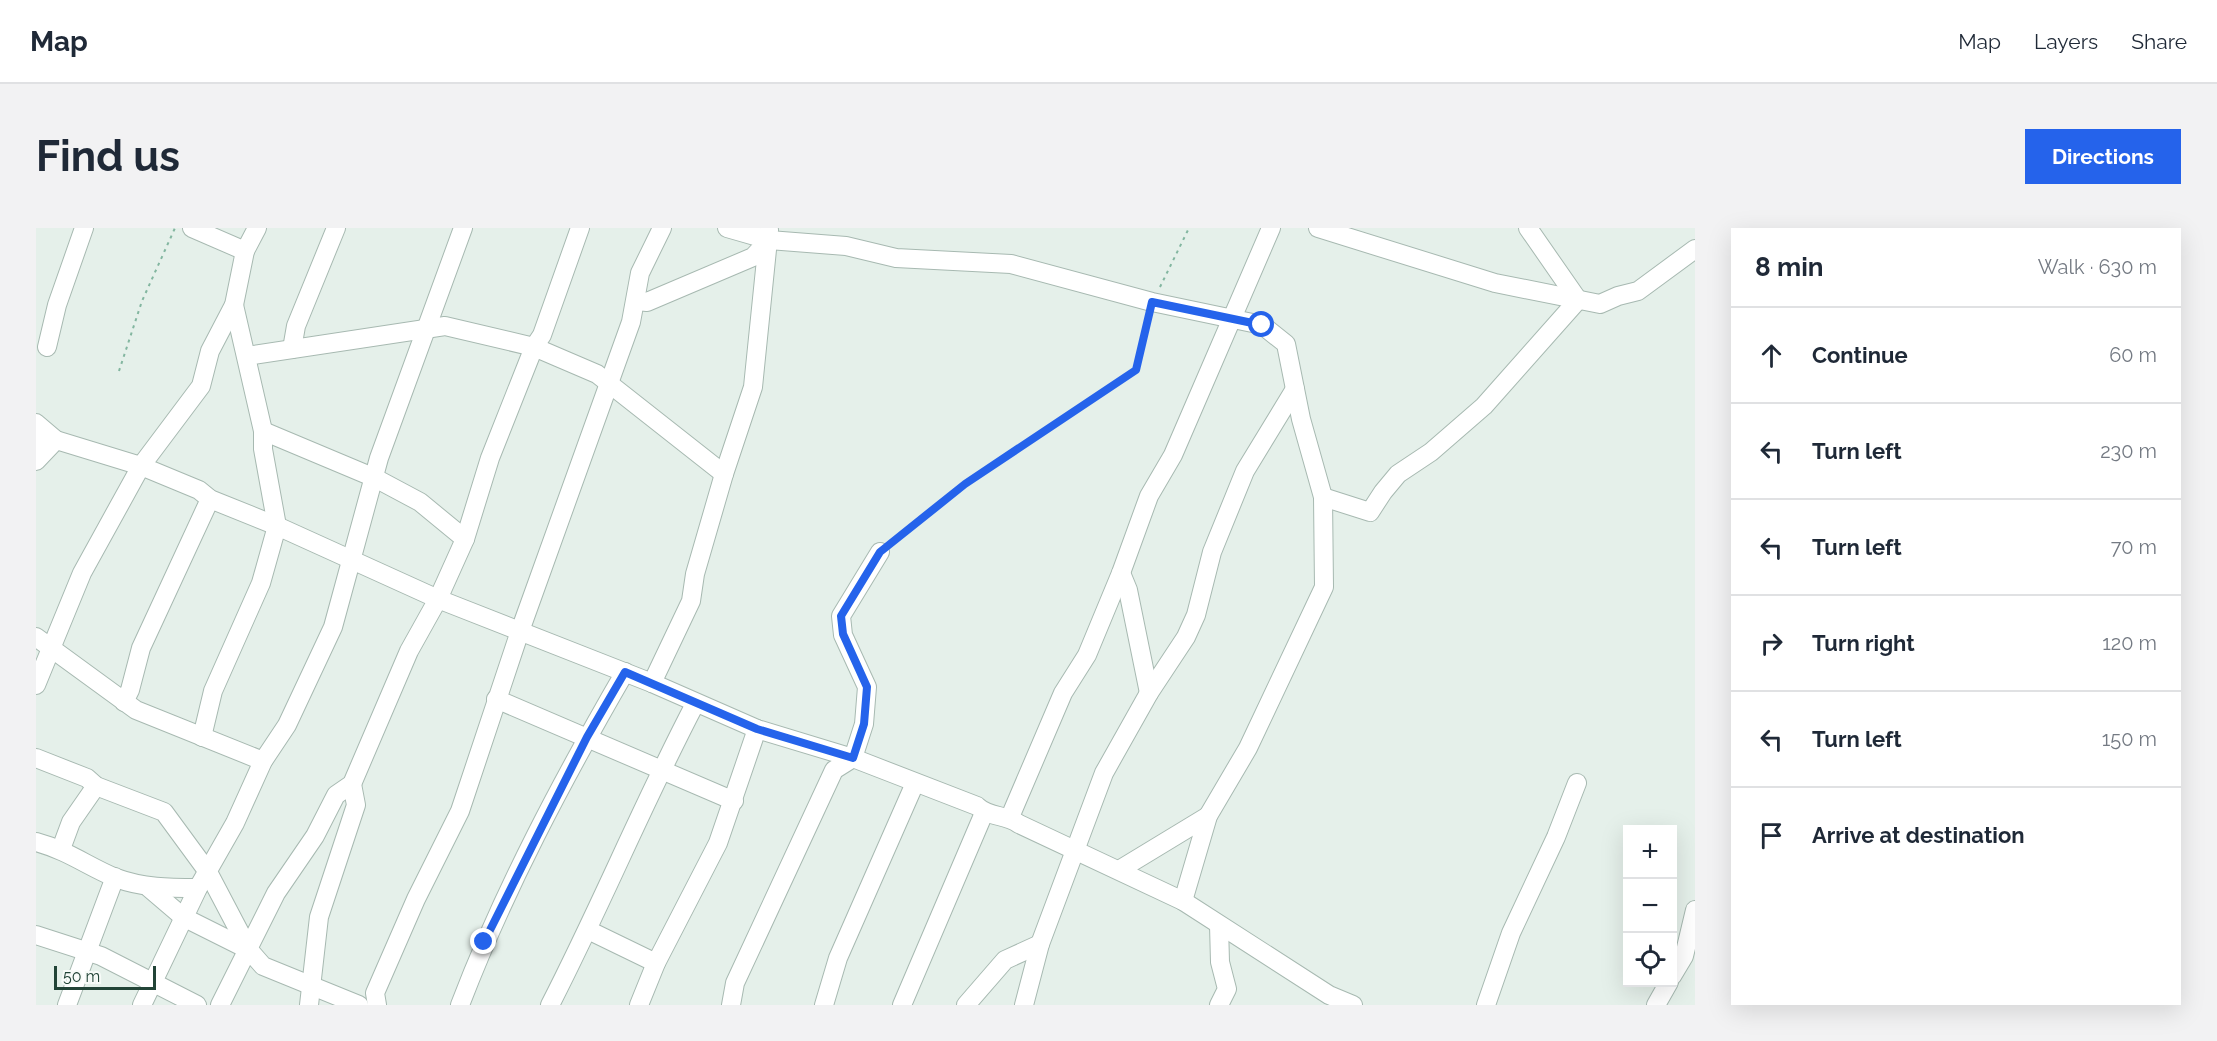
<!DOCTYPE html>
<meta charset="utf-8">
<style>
:root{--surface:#fff;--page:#f2f2f3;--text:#1f2937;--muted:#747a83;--line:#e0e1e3;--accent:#2563eb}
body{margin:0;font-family:Raleway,sans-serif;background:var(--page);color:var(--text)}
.controls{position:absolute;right:18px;bottom:18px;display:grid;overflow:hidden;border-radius:0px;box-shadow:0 6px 24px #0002}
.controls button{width:54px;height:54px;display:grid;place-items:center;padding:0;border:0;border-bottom:2px solid var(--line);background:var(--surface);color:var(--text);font:30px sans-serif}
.scale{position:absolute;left:18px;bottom:15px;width:102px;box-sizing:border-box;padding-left:6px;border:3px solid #224437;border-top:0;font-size:16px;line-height:21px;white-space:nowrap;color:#224437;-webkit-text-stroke:4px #f7fbf8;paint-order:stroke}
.stop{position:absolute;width:18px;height:18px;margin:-14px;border:4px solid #2563eb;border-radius:50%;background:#fff}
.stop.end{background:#2563eb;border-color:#fff;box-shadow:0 2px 6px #0008}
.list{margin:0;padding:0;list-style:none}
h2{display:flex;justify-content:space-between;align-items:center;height:78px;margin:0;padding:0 24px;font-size:26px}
h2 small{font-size:20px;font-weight:400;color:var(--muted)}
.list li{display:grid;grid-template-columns:39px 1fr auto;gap:18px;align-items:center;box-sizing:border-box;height:96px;padding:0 24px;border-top:2px solid var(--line)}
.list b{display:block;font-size:22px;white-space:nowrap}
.list em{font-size:20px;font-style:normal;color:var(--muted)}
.icon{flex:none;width:33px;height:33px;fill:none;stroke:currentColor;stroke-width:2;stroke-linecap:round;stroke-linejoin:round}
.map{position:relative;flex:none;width:1659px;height:777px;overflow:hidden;border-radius:0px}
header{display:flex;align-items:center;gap:36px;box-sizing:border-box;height:84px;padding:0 30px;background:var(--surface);border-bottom:2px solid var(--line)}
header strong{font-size:28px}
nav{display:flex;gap:33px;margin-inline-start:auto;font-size:21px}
.intro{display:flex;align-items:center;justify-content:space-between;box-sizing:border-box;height:144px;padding:0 36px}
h1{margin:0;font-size:42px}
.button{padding:15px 27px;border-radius:0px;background:var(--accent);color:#fff;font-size:21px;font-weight:700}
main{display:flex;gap:36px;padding:0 36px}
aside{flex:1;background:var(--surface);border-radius:0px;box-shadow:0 6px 24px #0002}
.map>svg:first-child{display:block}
</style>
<header>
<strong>Map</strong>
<nav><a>Map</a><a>Layers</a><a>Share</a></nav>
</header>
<div class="intro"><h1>Find us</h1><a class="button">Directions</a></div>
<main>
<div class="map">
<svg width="1659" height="777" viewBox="0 0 1659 777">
<rect width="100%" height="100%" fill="#e5f0ea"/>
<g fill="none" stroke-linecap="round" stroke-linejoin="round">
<defs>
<g id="minor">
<path d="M156,0L209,23"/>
<path d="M691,0L733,12L810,18L860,30L975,36L1116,74L1226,97L1250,116L1265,191L1287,269L1288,359L1212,520L1172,588L1147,673"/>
<path d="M1282,0L1459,55L1564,76L1582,68L1602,63L1659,21"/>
<path d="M601,73L611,74L717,29L733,12"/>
<path d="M11,119L21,77L48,0"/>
<path d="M256,121L260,98L300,0"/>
<path d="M211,128L409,98L498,119L561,146L688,246"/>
<path d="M0,195L20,212L0,233"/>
<path d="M227,203L339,250L384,274L429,311"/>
<path d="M0,212H20L105,238L163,262L174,271L241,298L402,371L616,455L721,501L817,530L941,578C953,590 970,586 983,596L1147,673L1293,767L1317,777"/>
<path d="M1287,269L1334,284L1347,264L1362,246L1395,224L1448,178L1542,72L1492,0"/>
<path d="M1085,345L1092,362L1113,465"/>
<path d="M0,409L100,482L227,533"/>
<path d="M616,455L655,373L659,346L688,246L717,159L733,2"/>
<path d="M0,457L46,345L105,238L165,158L174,123L198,77L209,23L221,0"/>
<path d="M460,471L698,573"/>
<path d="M88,474L94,462L105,420L174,271"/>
<path d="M166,509L177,463L225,355L241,298L227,221V203L198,77"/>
<path d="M0,530L51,550L60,558L128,584L172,644L213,722L227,738L323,777"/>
<path d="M974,589L1027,465L1051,427L1085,345L1113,268L1137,227L1235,0"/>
<path d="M0,614C33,623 51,638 80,650C107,660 133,660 162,660"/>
<path d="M25,621L35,594L60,558"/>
<path d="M1083,642L1172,588"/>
<path d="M113,660L147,689L213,722"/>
<path d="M552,702L620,735"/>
<path d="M0,707L65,728L161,777"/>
<path d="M1636,748L1648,728L1659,682"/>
<path d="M31,777L79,649"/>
<path d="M106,777L162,660L199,595L227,533L251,497L297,399L343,230L427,0"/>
<path d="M184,777L240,665L279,608L300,567L316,556L373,423L402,371L429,311L454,230L498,119L506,107L544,0"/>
<path d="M273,777L283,689L320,577L316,556"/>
<path d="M341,777L339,765L380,671L424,583L484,403L595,94L604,45L626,0"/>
<path d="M424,777C468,662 527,551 589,444"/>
<path d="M514,777C565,678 607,575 659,476"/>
<path d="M603,777L620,735L682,615L721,501"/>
<path d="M695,777L699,755L798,542L817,530L828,496L831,459L807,407L805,388L844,324"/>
<path d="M788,777L802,730L879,555"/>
<path d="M866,777L948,585"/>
<path d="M930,777L969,732L1004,716"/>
<path d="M988,777L1004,716L1068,545L1113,465L1150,409L1160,387L1176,324L1209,243L1259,161"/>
<path d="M1183,777L1191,761L1184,734L1183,697"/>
<path d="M1450,777L1475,705L1520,609L1541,555"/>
<path d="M1620,777L1633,754"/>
</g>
</defs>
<use href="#minor" stroke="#a7b9b1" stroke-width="20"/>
<g stroke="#83b6a0" stroke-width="2" stroke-dasharray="3 4.5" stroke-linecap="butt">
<path d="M1124,59L1153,0"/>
<path d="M83,143L106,73L139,0"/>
<path d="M855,315L929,257L1100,143L1113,90"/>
</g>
<use href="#minor" stroke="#fff" stroke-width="18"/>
</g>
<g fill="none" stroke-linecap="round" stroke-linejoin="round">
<path stroke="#2563eb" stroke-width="8" d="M448,714L551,509L589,444L721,501L817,530L828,496L831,459L807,406L805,388L844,324L929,256L1100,142L1116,74L1226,97"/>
</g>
</svg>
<div class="controls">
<button>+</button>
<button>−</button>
<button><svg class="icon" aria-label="locate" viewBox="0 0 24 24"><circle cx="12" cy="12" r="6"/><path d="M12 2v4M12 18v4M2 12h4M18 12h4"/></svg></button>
</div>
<div class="scale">50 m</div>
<div class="stop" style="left:1226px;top:97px"></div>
<div class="stop end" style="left:448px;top:714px"></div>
</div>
<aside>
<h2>8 min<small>Walk · 630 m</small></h2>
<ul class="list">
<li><svg class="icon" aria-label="ahead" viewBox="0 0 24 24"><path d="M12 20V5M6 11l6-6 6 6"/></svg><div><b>Continue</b></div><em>60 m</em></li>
<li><svg class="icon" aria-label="left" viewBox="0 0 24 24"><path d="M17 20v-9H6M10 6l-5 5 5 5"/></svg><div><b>Turn left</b></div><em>230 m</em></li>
<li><svg class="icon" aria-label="left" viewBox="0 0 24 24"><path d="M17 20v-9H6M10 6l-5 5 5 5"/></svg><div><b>Turn left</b></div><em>70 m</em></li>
<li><svg class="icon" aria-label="right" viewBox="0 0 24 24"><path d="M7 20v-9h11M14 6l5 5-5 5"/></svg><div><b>Turn right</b></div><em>120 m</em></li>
<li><svg class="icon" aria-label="left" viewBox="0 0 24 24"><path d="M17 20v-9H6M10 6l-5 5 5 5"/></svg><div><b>Turn left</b></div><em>150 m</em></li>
<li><svg class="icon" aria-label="arrive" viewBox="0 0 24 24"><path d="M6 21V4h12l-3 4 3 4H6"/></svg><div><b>Arrive at destination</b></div></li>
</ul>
</aside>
</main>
